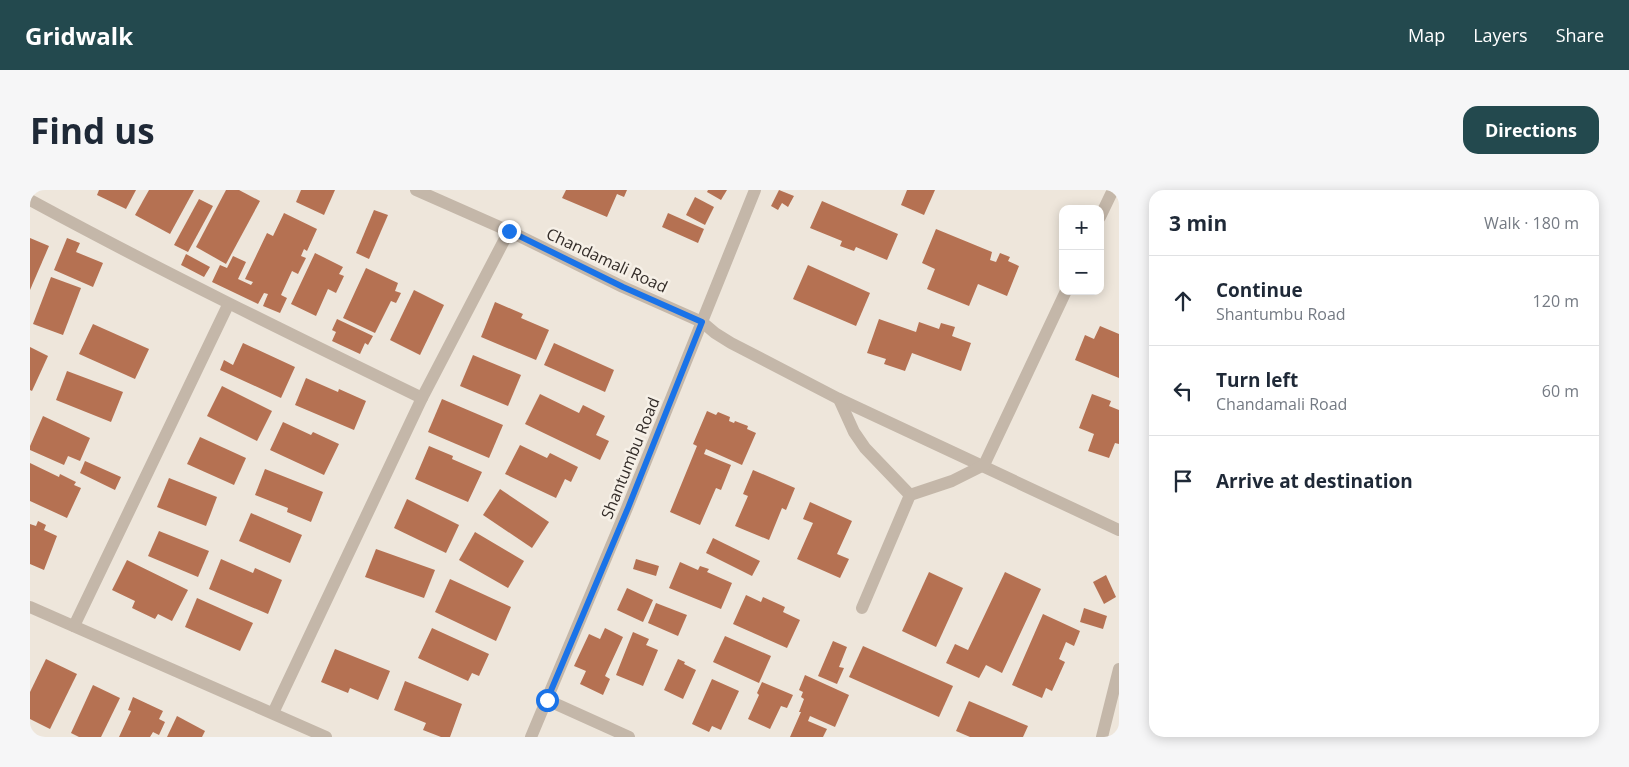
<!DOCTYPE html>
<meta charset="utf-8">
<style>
:root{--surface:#fff;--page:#f6f6f7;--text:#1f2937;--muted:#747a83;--line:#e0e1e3;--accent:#23494e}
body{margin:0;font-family:"Open Sans",sans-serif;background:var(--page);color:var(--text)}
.controls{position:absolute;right:15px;top:15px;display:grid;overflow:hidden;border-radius:10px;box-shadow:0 2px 12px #0003}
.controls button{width:45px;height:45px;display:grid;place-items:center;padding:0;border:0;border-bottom:1px solid var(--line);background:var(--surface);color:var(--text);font:25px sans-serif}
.stop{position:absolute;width:15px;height:15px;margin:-11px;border:4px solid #1a73e8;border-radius:50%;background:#fff}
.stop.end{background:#1a73e8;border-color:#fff;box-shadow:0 1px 5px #0008}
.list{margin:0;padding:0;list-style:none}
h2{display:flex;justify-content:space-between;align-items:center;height:65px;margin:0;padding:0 20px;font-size:21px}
h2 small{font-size:16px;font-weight:400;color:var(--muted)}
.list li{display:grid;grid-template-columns:32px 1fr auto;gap:15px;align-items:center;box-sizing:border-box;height:90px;padding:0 20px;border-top:1px solid var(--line)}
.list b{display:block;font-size:19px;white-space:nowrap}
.list p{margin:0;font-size:16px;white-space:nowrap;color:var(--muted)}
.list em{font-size:16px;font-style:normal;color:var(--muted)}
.icon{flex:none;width:28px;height:28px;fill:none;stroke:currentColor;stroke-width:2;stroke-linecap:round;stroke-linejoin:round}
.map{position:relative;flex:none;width:1089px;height:547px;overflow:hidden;border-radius:15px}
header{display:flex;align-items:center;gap:30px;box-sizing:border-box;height:70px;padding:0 25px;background:var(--accent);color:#fff}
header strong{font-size:24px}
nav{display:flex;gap:28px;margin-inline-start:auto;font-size:18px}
.intro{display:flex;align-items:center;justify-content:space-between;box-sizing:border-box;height:120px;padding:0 30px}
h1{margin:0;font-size:35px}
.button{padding:12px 22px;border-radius:15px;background:var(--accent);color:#fff;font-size:18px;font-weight:700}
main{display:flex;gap:30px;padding:0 30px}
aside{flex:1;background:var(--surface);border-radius:15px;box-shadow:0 2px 12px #0003}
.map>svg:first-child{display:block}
</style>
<header>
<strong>Gridwalk</strong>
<nav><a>Map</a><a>Layers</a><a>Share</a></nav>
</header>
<div class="intro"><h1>Find us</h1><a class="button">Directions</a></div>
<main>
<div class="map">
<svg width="1089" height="547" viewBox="0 0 1089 547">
<rect width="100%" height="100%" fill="#eee6db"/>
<g fill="#b57152">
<path d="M69,0H106L96,19L67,5Z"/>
<path d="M119,0H164L140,44L105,25Z"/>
<path d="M196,0H209L230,11L196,74L166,57Z"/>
<path d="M271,0H305L294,25L266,12Z"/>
<path d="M536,0H597L594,7L587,4L577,27L532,8Z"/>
<path d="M678,0H697L691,10L677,2Z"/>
<path d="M749,0L764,6L758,17L752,13L748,20L741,16Z"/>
<path d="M877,0H905L894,25L871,15Z"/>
<path d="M665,7L684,17L675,35L656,25Z"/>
<path d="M169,9L183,16L158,62L144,55Z"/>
<path d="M792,11L868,44L857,70L826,57L824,61L810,56L812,51L780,38Z"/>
<path d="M344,20L358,25L339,69L326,63Z"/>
<path d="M254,23L287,39L277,61L274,59L271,66L276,68L268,84L262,81L251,105L257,108L250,123L233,116L238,104L234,103L228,114L182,92L190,75L197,78L203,66L216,72L208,89L221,95L223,92L215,89L237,43L243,46Z"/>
<path d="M638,23L674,39L668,53L632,37Z"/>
<path d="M906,39L962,62L960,70L966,72L970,63L980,67L978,71L989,76L977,106L948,94L939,116L897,99L905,79L892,73Z"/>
<path d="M0,48L19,56L0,100Z"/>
<path d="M37,48L50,53L46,62L73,73L63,97L24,80Z"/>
<path d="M285,63L313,77L309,84L314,86L306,103L298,99L286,126L261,114Z"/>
<path d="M156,64L180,77L174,87L151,75Z"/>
<path d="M778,75L840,103L826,136L763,109Z"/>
<path d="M336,78L368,93L365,101L371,103L366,113L361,111L345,143L313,128Z"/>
<path d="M21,87L51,98L33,145L3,134Z"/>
<path d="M384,100L414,115L390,165L360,150Z"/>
<path d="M465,112L493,124L491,128L519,140L506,170L451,147Z"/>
<path d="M307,129L343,146L338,155L335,153L330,164L302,151L306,142L302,140Z"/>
<path d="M849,129L886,142L889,132L909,139L911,133L925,137L922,146L941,153L931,181L882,163L875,181L854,174L856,169L837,163Z"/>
<path d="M63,134L119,159L105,189L49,164Z"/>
<path d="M1070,136L1089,144V188L1045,170L1055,145L1064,149Z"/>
<path d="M213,153L265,177L251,208L190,180L194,170L203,175Z"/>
<path d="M524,153L584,180L575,202L514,175Z"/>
<path d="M0,157L18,166L2,201L0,200Z"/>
<path d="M443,165L491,185L478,216L430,196Z"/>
<path d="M37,181L93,202L81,232L26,210Z"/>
<path d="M276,188L308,202L309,199L336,211L324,240L265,215Z"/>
<path d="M192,196L242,221L227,251L177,226Z"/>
<path d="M510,204L549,223L553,215L575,226L566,245L579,251L570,270L495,234Z"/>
<path d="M1062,204L1081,211L1079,216L1089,220V254L1085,253L1079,268L1058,261L1064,244L1049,238Z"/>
<path d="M412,209L473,235L459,268L398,242Z"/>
<path d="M677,221L686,225L688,222L700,227L699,231L704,233L705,231L718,236L717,239L726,243L712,275L676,259L674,264L701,275L691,300L686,298L670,335L640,322L667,256L663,254Z"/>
<path d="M13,226L60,248L50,271L38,266L34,275L0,260V256Z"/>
<path d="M253,232L281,245L283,242L309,254L294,285L240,260Z"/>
<path d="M170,247L216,268L204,295L157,274Z"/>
<path d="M490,255L517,268L520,263L548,277L541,292L535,289L526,308L475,284Z"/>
<path d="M399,256L423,266L422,269L452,282L438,312L385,289Z"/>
<path d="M55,271L91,287L85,300L50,283Z"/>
<path d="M0,273L29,287L30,284L46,292L44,295L51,298L37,328L0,311Z"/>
<path d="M235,279L293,302L281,332L257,322L258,318L225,305Z"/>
<path d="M723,280L765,298L756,320L752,318L739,350L705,336L718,306L713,304Z"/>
<path d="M139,288L187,307L176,336L127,317Z"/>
<path d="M470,299L519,332L502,358L453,325Z"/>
<path d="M377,309L429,335L416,363L364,338Z"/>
<path d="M780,312L822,331L807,364L819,369L810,388L767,369L783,333L773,329Z"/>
<path d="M221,323L272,345L260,373L209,351Z"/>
<path d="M8,331L16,335L14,340L27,346L14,380L0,374V334L6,336Z"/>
<path d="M129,341L179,361L168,387L118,366Z"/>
<path d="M445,342L494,371L478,398L429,370Z"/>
<path d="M683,348L730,371L722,386L676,363Z"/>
<path d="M346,359L405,380L394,408L335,387Z"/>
<path d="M191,369L223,383L225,378L252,390L238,424L179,399Z"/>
<path d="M606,369L629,376L626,386L603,379Z"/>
<path d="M97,370L158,400L142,431L128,424L125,429L102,418L105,411L82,400Z"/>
<path d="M650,372L668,380L670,376L679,379L677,382L702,393L691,419L639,398Z"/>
<path d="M899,382L933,398L906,457L872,441Z"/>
<path d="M975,382L1011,399L972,483L956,475L949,488L916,473L925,454L938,460Z"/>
<path d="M1076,385L1086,407L1074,414L1063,392Z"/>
<path d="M420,389L481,417L466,451L405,422Z"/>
<path d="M597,398L623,410L613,432L587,420Z"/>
<path d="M716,405L731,412L733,407L755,417L753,422L770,430L757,458L703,434Z"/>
<path d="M167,408L223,433L210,461L155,437Z"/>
<path d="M626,413L657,425L648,446L618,433Z"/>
<path d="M1054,418L1077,426L1073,439L1050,432Z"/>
<path d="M1013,424L1050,441L1044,456L1036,452L1029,469L1035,472L1022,501L1016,498L1012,508L982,495Z"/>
<path d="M402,438L459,464L449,486L442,483L438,491L388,468Z"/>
<path d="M575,438L593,447L575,486L580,489L573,505L550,494L556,481L544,476L559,444L570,449Z"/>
<path d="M603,442L619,449L616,455L628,460L613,496L586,485Z"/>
<path d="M695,446L741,466L729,493L683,472Z"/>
<path d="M803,451L817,457L809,477L814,478L807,494L788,486Z"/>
<path d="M833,456L923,496L909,527L819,487Z"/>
<path d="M305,459L360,481L348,510L320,498L318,503L291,492Z"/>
<path d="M16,469L47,484L20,539L0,529V502Z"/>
<path d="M648,469L655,472L654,474L666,480L653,509L634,500Z"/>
<path d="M775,485L819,505L805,537L780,526L778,531L797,539L793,547H760L771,522H769L774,509L771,507L773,502L769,500Z"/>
<path d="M682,489L709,501L691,540L682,536L679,542L662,534Z"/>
<path d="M375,491L432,514L420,547H411L393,540L396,533L364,520Z"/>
<path d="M732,492L763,505L757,518L751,516L740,539L718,529L729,505L727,503Z"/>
<path d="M63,495L90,508L71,547H49L41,543Z"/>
<path d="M103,507L133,521L129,529L135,532L129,545L123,542L120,547H89L101,521L98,520Z"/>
<path d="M939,511L998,536L993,547H940L926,541Z"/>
<path d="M147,526L175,541L172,547H137Z"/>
</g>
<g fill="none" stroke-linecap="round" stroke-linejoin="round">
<g stroke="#c4b7a9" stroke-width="12">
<path d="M386,0L479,41L593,97L672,132L685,143L701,153L809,209L1089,340"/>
<path d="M0,10C129,80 260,144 392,208"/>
<path d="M1070,27L1083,0"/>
<path d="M809,209L824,242L835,258L880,305"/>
<path d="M880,305L922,291L954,275L1036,101"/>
<path d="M0,417L296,547"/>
<path d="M832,418L880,305"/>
<path d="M44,436L198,115"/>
<path d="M517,510L599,547"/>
<path d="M243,523L392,208L479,41"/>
<path d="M501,547L597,318L725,0"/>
<path d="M1072,547L1089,479"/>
</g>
</g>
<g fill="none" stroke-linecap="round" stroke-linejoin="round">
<path stroke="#1a73e8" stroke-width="6" d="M479,41L593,97L672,132L598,318L517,510"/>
</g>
<g text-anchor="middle" stroke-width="5" stroke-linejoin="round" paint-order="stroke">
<g font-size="16" fill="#332c28" stroke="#f6f0e7">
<text transform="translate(577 70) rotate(25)" y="6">Chandamali Road</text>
<text transform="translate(600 268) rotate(-68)" y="6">Shantumbu Road</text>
</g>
</g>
</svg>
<div class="controls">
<button>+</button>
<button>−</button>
</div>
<div class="stop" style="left:517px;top:510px"></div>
<div class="stop end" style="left:479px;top:41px"></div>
</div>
<aside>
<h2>3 min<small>Walk · 180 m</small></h2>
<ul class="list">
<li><svg class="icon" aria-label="ahead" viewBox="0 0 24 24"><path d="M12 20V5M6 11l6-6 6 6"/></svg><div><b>Continue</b><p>Shantumbu Road</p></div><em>120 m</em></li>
<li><svg class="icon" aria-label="left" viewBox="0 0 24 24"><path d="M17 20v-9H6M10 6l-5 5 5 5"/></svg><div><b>Turn left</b><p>Chandamali Road</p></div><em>60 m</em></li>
<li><svg class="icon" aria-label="arrive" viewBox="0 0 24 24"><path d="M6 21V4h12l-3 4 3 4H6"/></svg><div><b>Arrive at destination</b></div></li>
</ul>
</aside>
</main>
